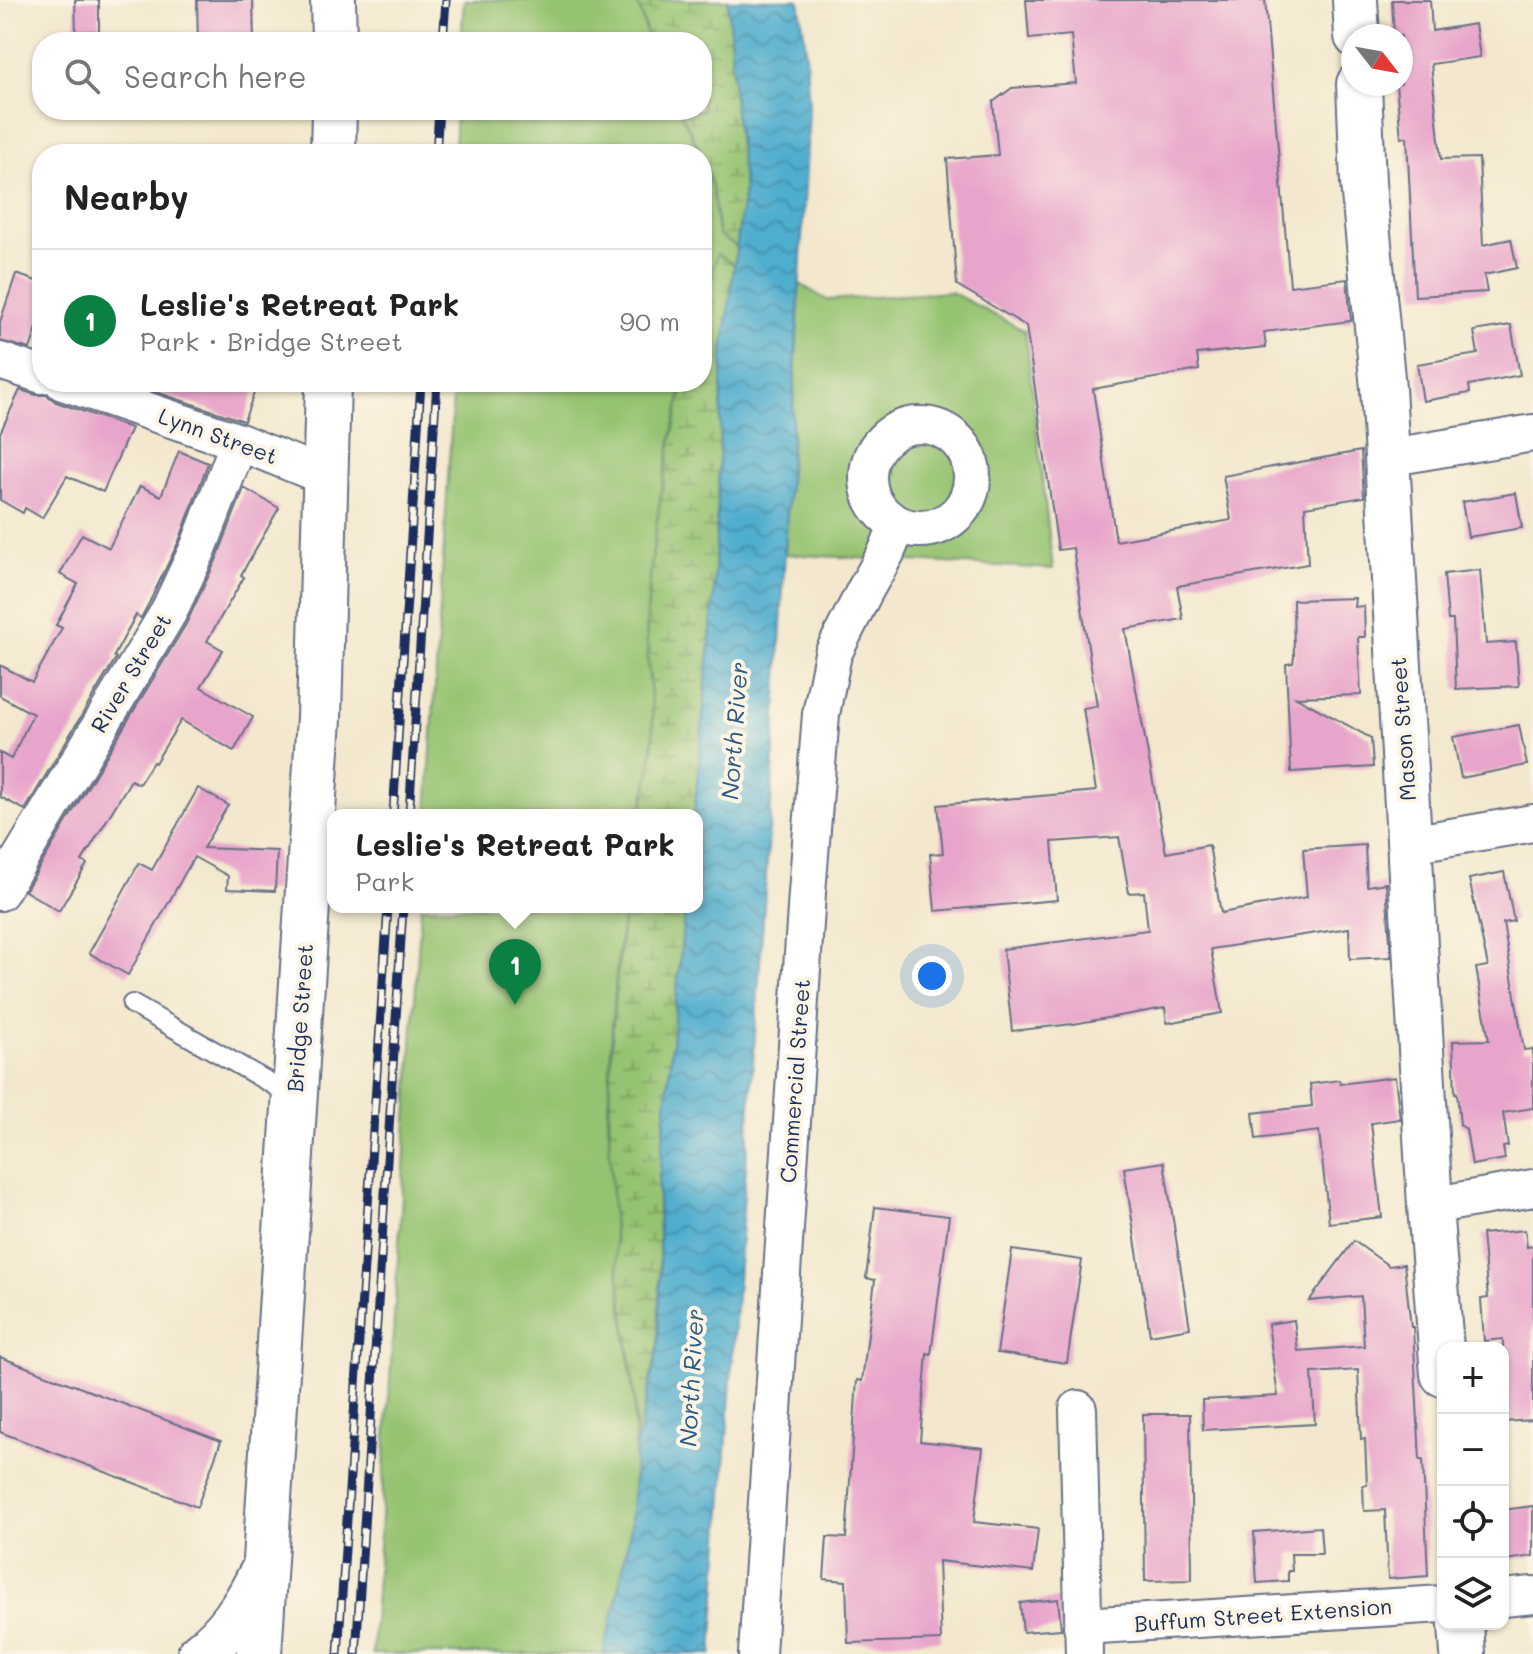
<!DOCTYPE html>
<meta charset="utf-8">
<style>
:root{--surface:#fff;--page:#f6f6f6;--text:#222;--muted:#767676;--line:#e0e0e0;--accent:#0b8043}
body{margin:0;font-family:Mali,sans-serif;background:var(--page);color:var(--text)}
.controls{position:absolute;right:24px;bottom:24px;display:grid;overflow:hidden;border-radius:16px;box-shadow:0 2px 6px #0004}
.controls button{width:72px;height:72px;display:grid;place-items:center;padding:0;border:0;border-bottom:2px solid var(--line);background:var(--surface);color:var(--text);font:40px sans-serif}
.compass{position:absolute;left:1341px;top:24px;width:72px;height:72px;border-radius:50%;background:var(--surface);box-shadow:0 2px 6px #0004;rotate:121deg}
.you{position:absolute;left:932px;top:976px;width:28px;height:28px;margin:-20px;border:6px solid #fff;border-radius:50%;background:#1a73e8;box-shadow:0 0 0 12px #1a73e833}
.badge{display:grid;place-items:center;width:52px;height:52px;border-radius:50%;background:var(--accent);color:#fff;font-size:26px;font-weight:700}
.pin{position:absolute;translate:-50% -66px;filter:drop-shadow(0 2px 4px #0008)}
.pin::after{content:'';position:absolute;top:42px;width:28px;height:24px;background:inherit;clip-path:polygon(0 0,100% 0,50% 100%)}
.popup{position:absolute;left:327px;top:809px;width:376px;height:104px;box-sizing:border-box;display:grid;place-content:center;border-radius:16px;background:var(--surface);filter:drop-shadow(0 2px 6px #0005);font-size:26px;white-space:nowrap;color:var(--muted)}
.popup b{font-size:30px;color:var(--text)}
.popup::after{content:'';position:absolute;left:50%;top:100%;margin-left:-16px;border:16px solid transparent;border-top-color:var(--surface)}
.list{margin:0;padding:0;list-style:none}
h2{display:flex;justify-content:space-between;align-items:center;height:104px;margin:0;padding:0 32px;font-size:34px}
h2 small{font-size:26px;font-weight:400;color:var(--muted)}
.list li{display:grid;grid-template-columns:52px 1fr auto;gap:24px;align-items:center;box-sizing:border-box;height:144px;padding:0 32px;border-top:2px solid var(--line)}
.list b{display:block;font-size:30px;white-space:nowrap}
.list p{margin:0;font-size:26px;white-space:nowrap;color:var(--muted)}
.list em{font-size:26px;font-style:normal;color:var(--muted)}
.icon{flex:none;width:44px;height:44px;fill:none;stroke:currentColor;stroke-width:2;stroke-linecap:round;stroke-linejoin:round}
.map{position:relative;flex:none;width:1533px;height:1654px;overflow:hidden}
.search{position:absolute;background:var(--surface);box-shadow:0 2px 6px #0004;left:32px;top:32px;width:680px;height:88px;display:flex;align-items:center;gap:20px;box-sizing:border-box;padding:0 28px;border-radius:32px;color:var(--muted);font-size:30px}
.panel{position:absolute;background:var(--surface);box-shadow:0 2px 6px #0004;left:32px;top:144px;width:680px;height:248px;border-radius:32px}
.map>svg:first-child{display:block}
</style>
<div class="map">
<svg width="1533" height="1654" viewBox="0 0 1533 1654">
<defs>
<pattern id="wetland-marsh" width="20" height="14" patternUnits="userSpaceOnUse" patternTransform="scale(2)"><rect width="20" height="14" fill="#96c371"/><path d="M1 5h8M5 5V1M11 12h8M15 12V8" fill="none" stroke="#7a9f60"/></pattern>
<pattern id="water-waves" width="16" height="10" patternUnits="userSpaceOnUse" patternTransform="scale(2)"><rect width="16" height="10" fill="#4fadce"/><path d="M0 5q4-4 8 0t8 0" fill="none" stroke="#418daa"/></pattern>
</defs>
<rect width="100%" height="100%" fill="#fcf5e5"/>
<filter id="ink" filterUnits="userSpaceOnUse"><feTurbulence type="fractalNoise" baseFrequency=".0125" numOctaves="2"/><feDisplacementMap in="SourceGraphic" scale="16" xChannelSelector="R" yChannelSelector="G"/><feConvolveMatrix kernelMatrix="1 2 1 2 8 2 1 2 1" color-interpolation-filters="sRGB"/></filter>
<filter id="wash" filterUnits="userSpaceOnUse"><feTurbulence type="fractalNoise" baseFrequency=".006" numOctaves="4" result="noise"/><feDisplacementMap in="SourceGraphic" scale="32" xChannelSelector="R" yChannelSelector="G"/><feGaussianBlur stdDeviation="1.8" result="paint"/><feColorMatrix in="noise" values="0 0 0 0 0 0 0 0 0 0 0 0 0 0 0 0 0 1.4 0 .05"/><feComposite in="paint" operator="in"/></filter>
<g filter="url(#wash)">
<rect width="100%" height="100%" fill="#f3e8cd"/>
<g fill="url(#wetland-marsh)" stroke="#587968" stroke-width="2">
<path d="M637,0H728L735,111L744,189L723,353L714,595L694,815H641C646,789 653,763 653,736C653,695 644,654 647,613C652,535 666,458 684,382H702V309L716,254L718,228L712,188L702,154L679,110H702V42H649Z"/>
<path d="M625,907H685L658,1191L660,1276L658,1347L636,1447C635,1423 635,1398 632,1374C627,1328 618,1282 614,1235C604,1125 610,1016 625,907Z"/>
</g>
<g fill="#96c371" stroke="#587968" stroke-width="2">
<path d="M464,0H637L649,42H461Z"/>
<path d="M456,110H679L701,154H454Z"/>
<path d="M702,156L712,188L718,235L827,300L951,292L1025,331L1053,569L785,554L799,305L717,254L702,309Z"/>
<path d="M454,382H684C666,458 652,535 647,613C644,654 653,695 653,736C653,763 646,789 641,815H427Z"/>
<path d="M421,907H625L618,954L612,1027L608,1115L614,1236L634,1400L635,1472L631,1526L616,1604L603,1654H372Z"/>
</g>
<path fill="url(#water-waves)" stroke="#356e96" stroke-width="2" d="M728,0H799L805,40L809,111L772,790L712,1654H603L616,1604L631,1526L636,1447L658,1347L660,1276L658,1191L685,907H697V815H694L714,595L723,353L744,189L735,111Z"/>
<g id="blocks">
<g fill="#e8a5cb">
<path d="M75,0H99V31L76,32Z"/>
<path d="M197,0H253L254,42H198Z"/>
<path d="M1026,0H1265L1290,286L1347,279L1351,321L1264,332L1266,347L1197,354L1199,370L1093,389L1116,541L1231,520L1223,476L1361,451L1364,497L1305,507L1308,564L1177,586L1183,619L1125,629L1166,853L1209,845L1221,913L1307,897L1303,849L1365,845L1367,886L1386,883L1391,957L1350,959L1349,928L1211,949L1222,1013L1167,1023L1165,1008L1073,1024L1012,1031L1003,949L1148,930L1144,892L1129,893L1119,837L1052,842L1057,900L935,911L930,854L943,853L938,805L1096,791L1083,708L1097,706L1073,548L1058,550L1026,326L957,285L947,159L998,155L993,102L1012,88L1076,83L1071,35L1029,39Z"/>
<path d="M1392,0H1430L1432,31L1475,24L1480,57L1431,64L1441,159L1479,158L1483,245L1511,239L1517,268L1484,275L1487,292L1415,296L1407,137L1401,138L1396,84H1401V36H1394Z"/>
<path d="M16,274L42,283V313L30,349L0,341V322Z"/>
<path d="M1511,325L1520,375L1469,385L1470,393L1423,401L1417,364L1478,354L1474,331Z"/>
<path d="M142,382H258L244,421L141,387Z"/>
<path d="M20,390L36,395H47L56,402L131,428L103,492L67,476L42,518L25,508L23,513L0,500V433Z"/>
<path d="M179,451L208,463L179,541L149,603L141,618L136,615L114,656L116,658L25,810L0,797V753L11,759L33,714L0,696V665L32,682L62,628L56,625L78,584L60,574L82,534L109,548L140,486L161,496Z"/>
<path d="M244,488L279,508L241,575L244,577L207,641L223,650L201,687L253,717L234,751L181,720L155,763L153,762L139,784L131,780L82,861L87,864L59,911L25,891L186,624L217,558Z"/>
<path d="M1516,493L1522,528L1468,537L1462,502Z"/>
<path d="M1480,570L1486,644L1516,642L1519,686L1456,689L1453,620H1448L1444,574Z"/>
<path d="M1355,598L1354,607L1364,606L1365,637H1358L1361,695L1296,697L1371,738L1373,767L1291,772L1286,664L1293,663L1294,657L1293,600Z"/>
<path d="M1519,725L1527,765L1461,778L1453,737Z"/>
<path d="M198,788L228,805L203,848L277,851L275,891L227,889L228,876L194,857L128,975L89,953L139,863L152,870Z"/>
<path d="M1504,872L1514,921L1503,923L1524,1050L1533,1049V1108L1503,1113L1508,1146L1503,1147L1505,1159L1472,1165L1466,1129L1460,1125L1457,1093H1455L1453,1041L1489,1040L1476,968L1488,966L1469,879Z"/>
<path d="M1395,1077L1400,1119L1371,1123L1382,1217L1329,1223L1319,1131L1256,1139L1253,1113L1312,1106L1310,1084L1339,1080L1340,1084Z"/>
<path d="M1164,1162L1190,1328L1150,1335L1124,1168Z"/>
<path d="M875,1207L949,1216L931,1354L927,1353L920,1441L983,1448L974,1522L1038,1529L1033,1572L938,1561L941,1640L848,1643L846,1581L824,1579L827,1537L846,1538L857,1380L862,1381L875,1280L866,1278Z"/>
<path d="M1525,1230L1527,1247L1533,1246V1420L1503,1422V1339L1484,1341L1481,1299L1488,1298L1482,1234Z"/>
<path d="M1354,1241L1389,1266L1404,1264L1411,1327H1413L1420,1460H1423L1428,1576L1388,1579L1385,1510L1364,1511L1363,1485H1367L1365,1439H1361L1358,1370L1312,1373L1315,1424L1203,1430L1202,1400L1278,1396L1268,1324L1294,1320L1298,1351L1364,1346L1361,1296L1309,1301Z"/>
<path d="M1012,1250L1082,1260L1067,1363L997,1353Z"/>
<path d="M0,1357L221,1441L197,1507L0,1432Z"/>
<path d="M1143,1414H1190L1192,1580L1145,1581Z"/>
<path d="M1533,1506V1556L1506,1560L1503,1539V1510Z"/>
<path d="M1320,1527L1322,1554H1291L1292,1571H1288V1581L1257,1583L1254,1532Z"/>
<path d="M1058,1599L1061,1629L1023,1632L1020,1603Z"/>
</g>
</g>
</g>
<g filter="url(#ink)">
<use href="#blocks" fill-opacity="0" stroke="#677085" stroke-width="2"/>
<g fill="none" stroke-linecap="round" stroke-linejoin="round">
<defs>
<path id="service" d="M132,1004L293,1096"/>
<g id="minor">
<path d="M0,361L42,375"/>
<path d="M63,382L239,442L326,477"/>
<circle cx="920" cy="477" r="52"/>
<path d="M1386,458L1533,433"/>
<path d="M1410,844L1533,823"/>
<path d="M0,892L168,613L198,549L239,442"/>
<path d="M1430,1206L1533,1188"/>
<path d="M1078,1409L1084,1654"/>
<path d="M1503,1598L1533,1595"/>
<path d="M1082,1626L1443,1604"/>
<path d="M757,1654L807,893L821,714L833,654L864,592L886,553L898,524"/>
</g>
<g id="tertiary">
<path d="M1355,0L1357,36"/>
<path d="M1359,84L1363,183L1383,388L1430,1206L1443,1374"/>
<path d="M1461,1624L1463,1654"/>
</g>
<g id="primary">
<path d="M333,0L334,42"/>
<path d="M333,154L334,110"/>
<path d="M200,1654C228,1633 245,1606 260,1576"/>
<path d="M259,1654L319,718L328,382"/>
</g>
</defs>
<use href="#service" stroke="#677085" stroke-width="22"/>
<use href="#minor" stroke="#677085" stroke-width="40"/>
<use href="#tertiary" stroke="#677085" stroke-width="48"/>
<use href="#primary" stroke="#677085" stroke-width="48"/>
<use href="#service" stroke="#fff" stroke-width="18"/>
<use href="#minor" stroke="#fff" stroke-width="36"/>
<use href="#tertiary" stroke="#fff" stroke-width="44"/>
<use href="#primary" stroke="#fff" stroke-width="44"/>
<defs>
<g id="rail">
<path d="M443,42L446,0"/>
<path d="M436,154L439,110"/>
<path d="M393,815L421,382"/>
<path d="M409,815L437,382"/>
<path d="M338,1654L388,907"/>
<path d="M356,1654L403,907"/>
</g>
</defs>
<use href="#rail" stroke="#1b2f5e" stroke-width="9"/>
<use href="#rail" stroke="#fcf5e5" stroke-width="6" stroke-dasharray="18" stroke-linecap="butt"/>
</g>
</g>
<g text-anchor="middle" stroke-width="8" stroke-linejoin="round" paint-order="stroke">
<g font-size="22" fill="#1b2f5e" stroke="#fcf5e5">
<text transform="translate(218 436) rotate(20)" y="8">Lynn Street</text>
<text transform="translate(131 673) rotate(-59)" y="8">River Street</text>
<text transform="translate(1403 729) rotate(-94)" y="8">Mason Street</text>
<text transform="translate(300 1018) rotate(-86)" y="8">Bridge Street</text>
<text transform="translate(795 1081) rotate(-86)" y="8">Commercial Street</text>
<text transform="translate(1263 1615) rotate(-4)" y="8">Buffum Street Extension</text>
</g>
<g font-size="24" font-style="italic" fill="#2d5b85" stroke="#fcf5e5">
<text transform="translate(735 731) rotate(-86)" y="8">North River</text>
<text transform="translate(692 1378) rotate(-87)" y="8">North River</text>
</g>
</g>
</svg>
<div class="controls">
<button>+</button>
<button>−</button>
<button><svg class="icon" aria-label="locate" viewBox="0 0 24 24"><circle cx="12" cy="12" r="6"/><path d="M12 2v4M12 18v4M2 12h4M18 12h4"/></svg></button>
<button><svg class="icon" aria-label="layers" viewBox="0 0 24 24"><path d="M12 4l9 5-9 5-9-5zM3 14l9 5 9-5"/></svg></button>
</div>
<svg class="compass" viewBox="-18 -18 36 36"><path d="M0-13l5 13h-10z" fill="#e53935"/><path d="M0 13l5-13h-10z" fill="#767676"/></svg>
<div class="you"></div>
<div class="pin badge" style="left:515px;top:1005px">1</div>
<div class="popup"><b>Leslie's Retreat Park</b>Park</div>
<div class="search"><svg class="icon" aria-label="search" viewBox="0 0 24 24"><circle cx="10" cy="10" r="6"/><path d="M15 15l6 6"/></svg>Search here</div>
<section class="panel">
<h2>Nearby<small></small></h2>
<ul class="list">
<li><span class="badge">1</span><div><b>Leslie's Retreat Park</b><p>Park · Bridge Street</p></div><em>90 m</em></li>
</ul>
</section>
</div>
